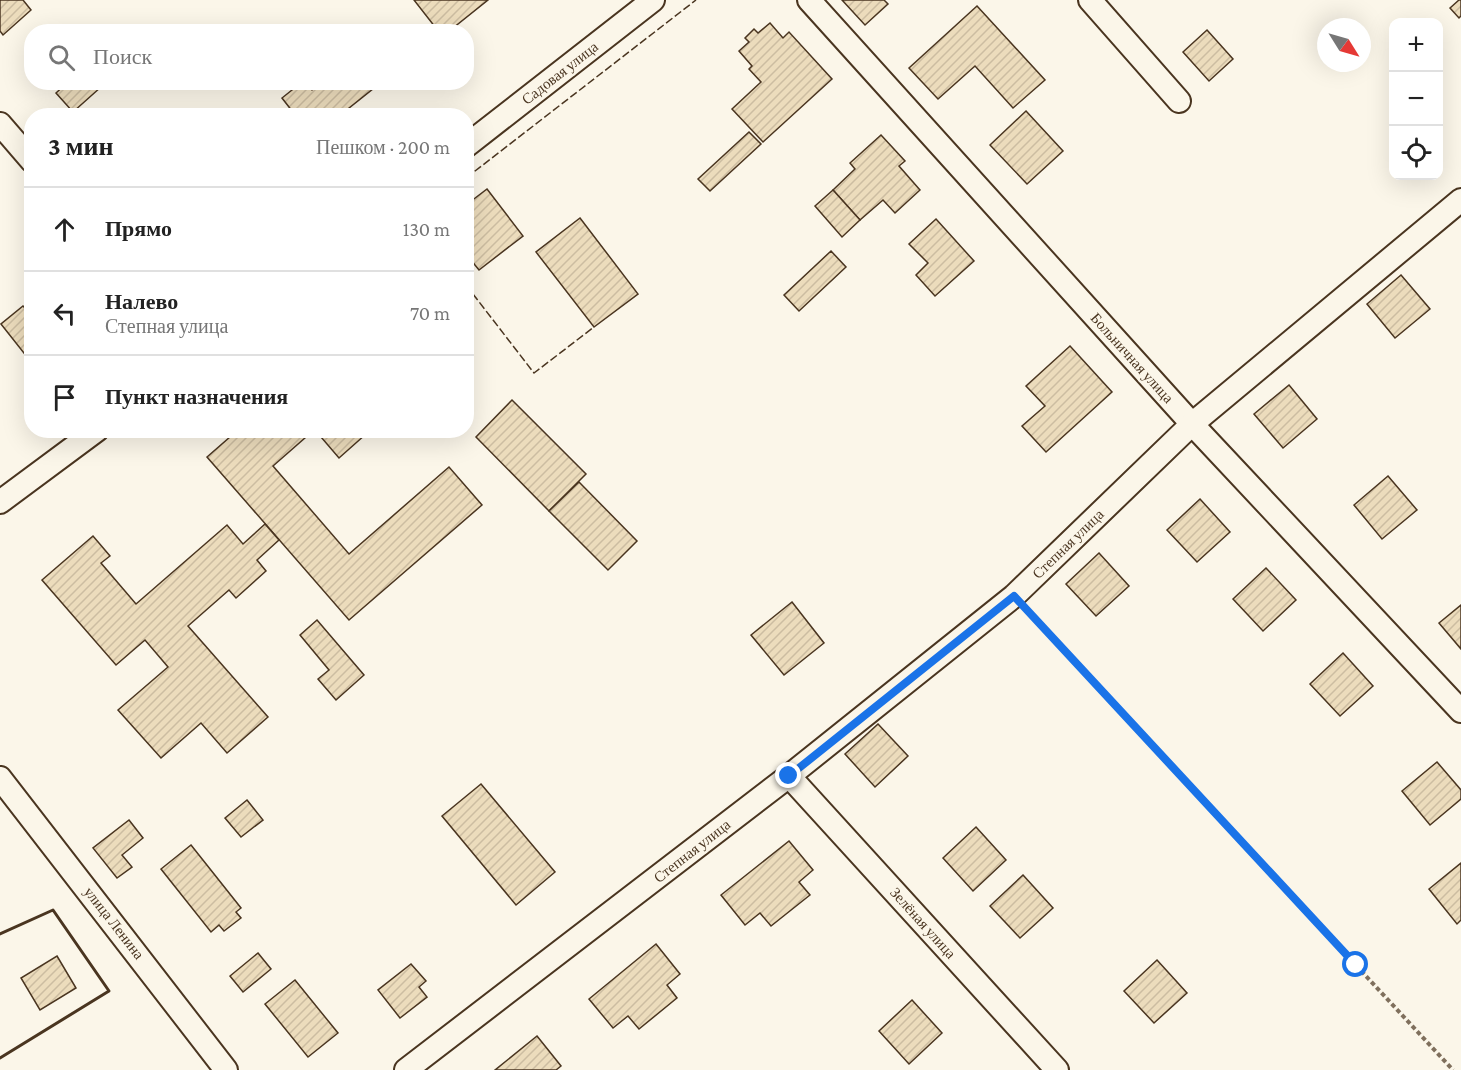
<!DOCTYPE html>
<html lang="ru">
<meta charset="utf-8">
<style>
:root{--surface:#fff;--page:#f6f6f6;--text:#222;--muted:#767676;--line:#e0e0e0}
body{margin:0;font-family:"Crimson Pro",serif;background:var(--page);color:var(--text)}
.controls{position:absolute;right:18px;top:18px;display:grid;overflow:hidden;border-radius:12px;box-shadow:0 6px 24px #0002}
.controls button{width:54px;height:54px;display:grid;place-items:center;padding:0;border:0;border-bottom:2px solid var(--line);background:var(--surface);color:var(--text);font:30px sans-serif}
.compass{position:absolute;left:1317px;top:18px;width:54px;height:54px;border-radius:50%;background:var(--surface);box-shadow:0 6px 24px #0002;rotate:127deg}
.stop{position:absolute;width:18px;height:18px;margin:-14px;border:4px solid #1a73e8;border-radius:50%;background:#fff}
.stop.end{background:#1a73e8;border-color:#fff;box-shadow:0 2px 6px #0008}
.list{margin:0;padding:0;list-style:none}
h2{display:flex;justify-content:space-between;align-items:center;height:78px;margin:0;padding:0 24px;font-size:26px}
h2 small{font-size:20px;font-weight:400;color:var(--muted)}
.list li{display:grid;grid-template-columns:39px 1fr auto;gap:18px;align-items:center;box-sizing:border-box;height:84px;padding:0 24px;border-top:2px solid var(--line)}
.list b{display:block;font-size:22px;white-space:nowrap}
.list p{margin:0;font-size:20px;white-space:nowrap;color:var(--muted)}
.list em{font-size:20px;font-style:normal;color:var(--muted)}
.icon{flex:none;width:33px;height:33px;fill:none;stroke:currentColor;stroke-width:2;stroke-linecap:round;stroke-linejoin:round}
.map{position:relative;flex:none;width:1461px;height:1070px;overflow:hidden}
.search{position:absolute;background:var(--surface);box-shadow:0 6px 24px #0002;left:24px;top:24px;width:450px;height:66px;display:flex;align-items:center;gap:15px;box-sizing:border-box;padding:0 21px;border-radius:24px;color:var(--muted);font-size:22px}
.panel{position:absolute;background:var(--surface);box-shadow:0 6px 24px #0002;left:24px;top:108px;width:450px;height:330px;border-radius:24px}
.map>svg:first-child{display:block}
</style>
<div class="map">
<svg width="1461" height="1070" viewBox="0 0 1461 1070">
<defs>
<pattern id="building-hatch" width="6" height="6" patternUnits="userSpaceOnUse" patternTransform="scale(1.5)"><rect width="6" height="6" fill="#ecdcbc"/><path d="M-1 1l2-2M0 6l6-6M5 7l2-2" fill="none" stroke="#ccbda1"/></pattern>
</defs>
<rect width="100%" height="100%" fill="#fbf6e9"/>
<g fill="url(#building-hatch)" stroke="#4a3520" stroke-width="1.5">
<path d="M0,0H23L31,10L3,35L0,31Z"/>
<path d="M414,0H488L448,32H439Z"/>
<path d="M842,0H884L888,4L865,25Z"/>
<path d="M1459,0H1461V16L1459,18L1450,8Z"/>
<path d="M977,6L1045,80L1013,108L975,66L938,99L909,68Z"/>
<path d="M770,23L783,38L789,32L832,79L763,142L732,109L761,82L749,69L752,66L739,51L749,42L745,38L754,29L758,33Z"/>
<path d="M1207,30L1233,59L1209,81L1183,52Z"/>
<path d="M68,82H97L101,87L73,112L56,93Z"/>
<path d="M302,82H306L312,90L321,82H370L374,88L339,116H296L282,98Z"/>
<path d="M1026,111L1063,151L1027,184L990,145Z"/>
<path d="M749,132L761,144L710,191L698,179Z"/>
<path d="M881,135L905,161L899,166L920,190L895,213L883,200L860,220L833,190L855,169L850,163Z"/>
<path d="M487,189L523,236L479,270L466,254V205Z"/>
<path d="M833,190L860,220L842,237L815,206Z"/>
<path d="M580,218L638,294L594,327L536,252Z"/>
<path d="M936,219L974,261L935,296L916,275L928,263L909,244Z"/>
<path d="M831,251L846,267L799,311L784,295Z"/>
<path d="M1401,275L1430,309L1395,338L1367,304Z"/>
<path d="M23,306L32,315L31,362L1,324Z"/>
<path d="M1070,346L1112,392L1046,452L1022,426L1045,406L1026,386Z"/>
<path d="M1289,385L1317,419L1283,448L1254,414Z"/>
<path d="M512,400L586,474L549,511L476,437Z"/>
<path d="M238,430H314L273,466L349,554L449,467L482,505L349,620L207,457Z"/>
<path d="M315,430H362L366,434L339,458Z"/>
<path d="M1388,476L1417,510L1382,539L1354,505Z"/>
<path d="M579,482L637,541L608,570L549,511Z"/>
<path d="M1200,499L1230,532L1197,562L1167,530Z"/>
<path d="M265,524L279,540L257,560L266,571L236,598L229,590L188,626L268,717L227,753L201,723L161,758L118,710L168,667L145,640L116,665L42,580L93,536L110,556L101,563L136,604L227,525L243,544Z"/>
<path d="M1099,553L1129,586L1096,616L1066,584Z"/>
<path d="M1266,568L1296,600L1263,631L1233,599Z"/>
<path d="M792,602L824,643L784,675L751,635Z"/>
<path d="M1461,605V649L1439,623Z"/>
<path d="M317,620L364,675L336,700L318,679L329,670L300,635Z"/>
<path d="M1343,653L1373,686L1340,716L1310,684Z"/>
<path d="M878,724L908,756L875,787L845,754Z"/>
<path d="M1437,762L1461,790V799L1430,825L1402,791Z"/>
<path d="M481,784L555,872L516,905L442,816Z"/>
<path d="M247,800L263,820L241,837L225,818Z"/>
<path d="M129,820L143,838L122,855L132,867L117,878L93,848Z"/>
<path d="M976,827L1006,860L973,891L943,858Z"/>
<path d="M789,841L813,870L799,882L810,895L771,926L760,913L745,925L721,895Z"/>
<path d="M191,845L241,908L236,912L241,918L224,931L219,925L211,932L161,869Z"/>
<path d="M1461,863V920L1457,924L1429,889Z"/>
<path d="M1023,875L1053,908L1020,938L990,906Z"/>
<path d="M656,944L680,974L667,985L677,998L639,1029L628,1016L613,1028L589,999Z"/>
<path d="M258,953L271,969L243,992L230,976Z"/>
<path d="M57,956L76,988L40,1010L21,978Z"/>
<path d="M1157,960L1187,993L1154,1023L1124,991Z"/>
<path d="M411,964L426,981L419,987L427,997L400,1018L378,990Z"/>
<path d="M295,980L338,1033L308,1057L265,1004Z"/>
<path d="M912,1000L942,1033L909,1064L879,1031Z"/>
<path d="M537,1036L561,1066L556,1070H495Z"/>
</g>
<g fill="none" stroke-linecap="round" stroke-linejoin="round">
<defs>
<g id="street">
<path d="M809,0L1192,424L1461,711"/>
<path d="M1090,0L1179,101"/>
<path d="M0,124L32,161"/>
<path d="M466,146L653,0"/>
<path d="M0,502L97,430"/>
<path d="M789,776L1057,1070"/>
<path d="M0,778L226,1070"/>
<path d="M406,1070L789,776L1014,596L1192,424L1461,200"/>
</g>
</defs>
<use href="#street" stroke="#4a3520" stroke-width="26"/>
<path stroke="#7f6f5c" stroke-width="4" stroke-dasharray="4.5 3" stroke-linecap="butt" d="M1030,613L1453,1070"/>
<use href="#street" stroke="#fbf6e9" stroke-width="22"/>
<g stroke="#4a3520" stroke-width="1.5" stroke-dasharray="8 3" stroke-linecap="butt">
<path d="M466,178L696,0"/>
<path d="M466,285L534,373L594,327"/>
</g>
<path stroke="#4a3520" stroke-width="3" d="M0,934L53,910L109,991L0,1058"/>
</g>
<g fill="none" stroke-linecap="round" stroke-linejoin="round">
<path stroke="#1a73e8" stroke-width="8" d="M789,776L1014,596L1356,965"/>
</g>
<g text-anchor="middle" stroke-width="4.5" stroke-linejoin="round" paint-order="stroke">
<g font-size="15" fill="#4a3520" stroke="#fbf6e9">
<text transform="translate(560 73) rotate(-38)" y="5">Садовая улица</text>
<text transform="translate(1132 358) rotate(48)" y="5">Больничная улица</text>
<text transform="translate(1068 544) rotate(-44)" y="5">Степная улица</text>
<text transform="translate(692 851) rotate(-38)" y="5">Степная улица</text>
<text transform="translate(114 923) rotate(52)" y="5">улица Ленина</text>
<text transform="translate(923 923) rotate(48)" y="5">Зелёная улица</text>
</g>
</g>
</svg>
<div class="controls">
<button>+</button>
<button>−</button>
<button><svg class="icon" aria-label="locate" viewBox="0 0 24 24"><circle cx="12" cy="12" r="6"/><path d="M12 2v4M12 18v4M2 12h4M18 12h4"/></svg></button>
</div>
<svg class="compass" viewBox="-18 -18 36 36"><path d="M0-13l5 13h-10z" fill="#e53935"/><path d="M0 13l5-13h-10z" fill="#767676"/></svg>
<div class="stop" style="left:1356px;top:965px"></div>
<div class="stop end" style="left:789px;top:776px"></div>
<div class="search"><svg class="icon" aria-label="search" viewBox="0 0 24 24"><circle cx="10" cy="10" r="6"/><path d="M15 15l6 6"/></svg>Поиск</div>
<section class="panel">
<h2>3 мин<small>Пешком · 200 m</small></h2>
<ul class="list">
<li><svg class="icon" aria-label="ahead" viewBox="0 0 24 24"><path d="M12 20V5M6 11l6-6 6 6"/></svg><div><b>Прямо</b></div><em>130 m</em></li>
<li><svg class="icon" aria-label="left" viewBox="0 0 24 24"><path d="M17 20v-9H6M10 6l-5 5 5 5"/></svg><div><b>Налево</b><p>Степная улица</p></div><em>70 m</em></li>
<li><svg class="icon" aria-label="arrive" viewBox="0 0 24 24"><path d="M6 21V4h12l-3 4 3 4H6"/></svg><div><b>Пункт назначения</b></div></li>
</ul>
</section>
</div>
